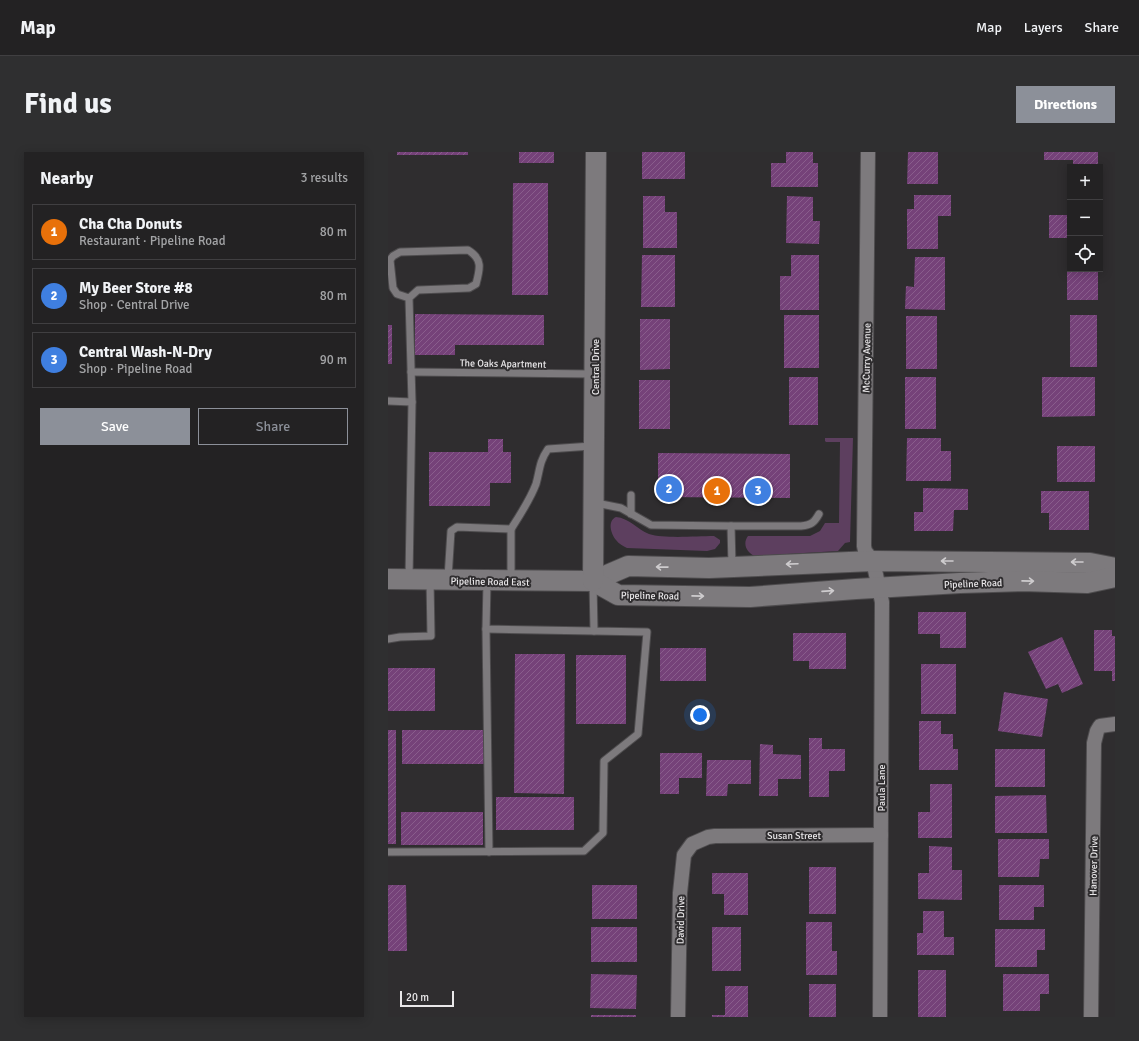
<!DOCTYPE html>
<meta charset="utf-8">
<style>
:root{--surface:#232223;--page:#2f2f30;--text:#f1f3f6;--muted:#a3a4a6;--line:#403f41;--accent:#8c9099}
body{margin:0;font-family:Signika,sans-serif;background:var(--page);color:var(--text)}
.controls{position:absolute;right:12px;top:12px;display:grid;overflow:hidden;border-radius:0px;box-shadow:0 2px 10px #0003}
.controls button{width:36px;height:36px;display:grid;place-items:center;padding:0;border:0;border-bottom:1px solid var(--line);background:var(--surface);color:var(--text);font:20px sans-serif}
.scale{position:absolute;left:12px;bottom:10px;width:54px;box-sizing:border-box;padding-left:4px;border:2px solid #e9e7e9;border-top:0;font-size:11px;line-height:14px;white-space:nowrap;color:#e9e7e9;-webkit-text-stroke:3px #2f2d2f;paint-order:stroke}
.you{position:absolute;left:312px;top:563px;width:14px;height:14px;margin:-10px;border:3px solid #fff;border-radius:50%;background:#1a73e8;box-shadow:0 0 0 6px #1a73e833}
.badge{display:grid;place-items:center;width:26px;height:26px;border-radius:50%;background:var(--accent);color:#fff;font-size:13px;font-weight:700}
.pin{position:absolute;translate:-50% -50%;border:2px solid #fff;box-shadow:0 1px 4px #0006}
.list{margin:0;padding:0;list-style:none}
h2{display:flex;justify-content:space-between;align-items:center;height:52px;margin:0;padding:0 16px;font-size:17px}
h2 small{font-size:13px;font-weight:400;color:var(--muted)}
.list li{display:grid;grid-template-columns:26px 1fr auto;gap:12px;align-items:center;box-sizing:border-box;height:56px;margin:0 8px 8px;padding:0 8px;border:1px solid var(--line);border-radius:0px}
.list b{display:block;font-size:15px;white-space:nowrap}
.list p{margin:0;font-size:13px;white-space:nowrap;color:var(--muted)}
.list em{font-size:13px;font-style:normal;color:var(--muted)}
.actions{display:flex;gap:8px;padding:12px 16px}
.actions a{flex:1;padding:9px 0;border:1px solid var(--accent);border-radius:0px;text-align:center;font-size:14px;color:var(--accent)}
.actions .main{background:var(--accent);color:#fff}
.icon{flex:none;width:22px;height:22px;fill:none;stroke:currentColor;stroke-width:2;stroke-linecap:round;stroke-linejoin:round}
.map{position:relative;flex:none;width:727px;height:865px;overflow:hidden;border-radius:0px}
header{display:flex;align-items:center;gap:24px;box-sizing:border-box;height:56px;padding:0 20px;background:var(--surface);border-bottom:1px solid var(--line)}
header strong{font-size:19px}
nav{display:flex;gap:22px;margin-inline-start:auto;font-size:14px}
.intro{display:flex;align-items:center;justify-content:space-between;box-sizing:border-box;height:96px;padding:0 24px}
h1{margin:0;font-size:28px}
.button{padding:10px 18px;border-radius:0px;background:var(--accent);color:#fff;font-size:14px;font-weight:700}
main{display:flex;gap:24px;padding:0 24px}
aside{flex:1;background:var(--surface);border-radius:0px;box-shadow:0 2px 10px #0003}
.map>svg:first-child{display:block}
</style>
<header>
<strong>Map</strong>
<nav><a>Map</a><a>Layers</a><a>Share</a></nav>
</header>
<div class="intro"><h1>Find us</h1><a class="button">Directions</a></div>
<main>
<aside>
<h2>Nearby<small>3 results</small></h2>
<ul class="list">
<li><span class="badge" style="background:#e8710a">1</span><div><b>Cha Cha Donuts</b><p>Restaurant · Pipeline Road</p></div><em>80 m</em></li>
<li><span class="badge" style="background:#3f7fe0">2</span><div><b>My Beer Store #8</b><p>Shop · Central Drive</p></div><em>80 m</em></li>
<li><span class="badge" style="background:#3f7fe0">3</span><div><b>Central Wash-N-Dry</b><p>Shop · Pipeline Road</p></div><em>90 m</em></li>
</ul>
<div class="actions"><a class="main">Save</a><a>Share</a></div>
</aside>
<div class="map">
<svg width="727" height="865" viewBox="0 0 727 865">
<defs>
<pattern id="building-hatch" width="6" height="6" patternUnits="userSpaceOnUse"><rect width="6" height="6" fill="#754279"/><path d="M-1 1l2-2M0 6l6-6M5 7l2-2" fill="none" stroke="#895d8c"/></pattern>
</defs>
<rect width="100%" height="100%" fill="#2f2d2f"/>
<g fill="#5d3f5f">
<path d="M437,286H465L462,390L457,391L450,399L367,404C359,401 354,392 360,384H422L432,379L437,371H451L452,290H438L437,289Z"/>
<path d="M228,365C241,366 249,377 261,382C277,387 308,384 326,384L332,388V391L327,397L319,399L239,396C235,394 231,392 228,388C223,382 219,369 228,365Z"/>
</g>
<g fill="url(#building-hatch)">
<rect x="9" y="0" width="71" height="3"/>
<rect x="131" y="0" width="35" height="11"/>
<rect x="254" y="0" width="43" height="27"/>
<path d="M398,0H425V11H430V35H383V11H398Z"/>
<path d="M520,0H550V32H519Z"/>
<path d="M656,0H710V15H685V8H656Z"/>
<path d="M125,31H160V143H124Z"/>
<path d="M526,43H563V64H550V97H519V57H526Z"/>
<path d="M255,44H277V60H289V96H255Z"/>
<path d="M399,44L425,45V69H432L431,92L398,91Z"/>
<rect x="661" y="63" width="21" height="23"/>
<path d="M254,103H287V155H253Z"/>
<path d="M403,103H431V158H392V124H403Z"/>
<path d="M527,105H557V158L517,157L518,134L526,135Z"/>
<path d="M679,105H682V117H710V148H679Z"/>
<path d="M27,162L156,163V193H67V203H27Z"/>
<rect x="396" y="163" width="35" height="53"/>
<rect x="682" y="163" width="27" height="52"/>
<rect x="518" y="164" width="31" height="53"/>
<path d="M252,167H282V217L252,218Z"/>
<rect x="0" y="173" width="4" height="39"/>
<rect x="401" y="225" width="29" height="48"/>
<rect x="517" y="225" width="31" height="52"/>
<path d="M654,225H707V264L654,265Z"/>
<rect x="251" y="228" width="31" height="49"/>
<path d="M519,286H553V299H563V329H518Z"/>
<path d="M100,287H115V300H123V331H102V354H41V300H100Z"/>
<rect x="669" y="294" width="38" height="36"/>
<path d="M270,301L402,302V346L270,345Z"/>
<path d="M535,336L580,337V358H566L565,379H526V360H535Z"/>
<path d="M653,339H701V378H661V361H653Z"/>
<path d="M530,460H578V496H552V482H530Z"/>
<path d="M706,478H724V484H727V529H724V519H706Z"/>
<path d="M405,481H458V517H421V509H405Z"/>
<path d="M674,485L695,532L674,541L670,532L658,537L640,500Z"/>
<rect x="272" y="496" width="46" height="33"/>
<path d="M127,502H177L176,642L126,641Z"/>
<rect x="188" y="503" width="50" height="69"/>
<rect x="533" y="512" width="35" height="50"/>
<rect x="0" y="516" width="47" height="43"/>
<path d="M616,540L660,547L654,585L610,579Z"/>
<path d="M531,569H553V582H565V597H570V618H531Z"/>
<rect x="0" y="578" width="8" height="114"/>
<rect x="14" y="578" width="82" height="34"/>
<path d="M421,586H434V597H457V619H441V645H421Z"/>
<path d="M372,592L385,593V602L413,603V627H390V644H371Z"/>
<rect x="607" y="597" width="50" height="38"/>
<path d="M272,601H314V626H291V642H272Z"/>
<path d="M319,608H363V632H340L339,644H318Z"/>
<path d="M542,632H564V686H530V660H542Z"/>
<path d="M658,643L659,681H607V644Z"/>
<rect x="108" y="645" width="78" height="33"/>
<rect x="13" y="660" width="82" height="33"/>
<path d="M610,687H661V707H652L651,725H610Z"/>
<path d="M541,694L564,695V718H574V748L530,747V721H541Z"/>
<rect x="421" y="715" width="27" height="47"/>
<path d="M324,721H360V763H336V742H324Z"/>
<path d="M0,733H18L19,799H0Z"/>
<rect x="204" y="733" width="45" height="34"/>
<path d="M611,733H656V755H646V768H611Z"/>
<path d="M535,759H556V785H566V803H529V781H535Z"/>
<path d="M418,770H444V799H449V823H418Z"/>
<rect x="203" y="775" width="46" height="35"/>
<rect x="324" y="775" width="29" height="44"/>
<path d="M607,777H657V798H649V815H607Z"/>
<rect x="530" y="818" width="28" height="47"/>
<path d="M203,822L249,823L248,857L202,856Z"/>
<path d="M615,822H661V842H652V859H615Z"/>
<rect x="421" y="832" width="27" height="33"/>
<path d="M337,834H360V865H324V863H337Z"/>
<rect x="203" y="863" width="45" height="2"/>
</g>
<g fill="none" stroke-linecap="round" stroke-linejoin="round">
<defs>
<g id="service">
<path d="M21,146L9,142L5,136L2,108L5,104L12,100L80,98C95,107 92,117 88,132L81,136L30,138L21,146L24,250L21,426"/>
<path d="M23,220L204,222"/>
<path d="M0,249L24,250"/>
<path d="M243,343V362"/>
<path d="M208,351L233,356L263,373L343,374L344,413"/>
<path d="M343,374H413C423,373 426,371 431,362"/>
<path d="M60,426L63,379L69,375L123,377C132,363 142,348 148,332C152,318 151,310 160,297L204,294"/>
<path d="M123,427V377"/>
<path d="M99,430L98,477L206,479"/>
<path d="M98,477L101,700"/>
<path d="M0,487L12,485L43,484L42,428"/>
<path d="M0,700L196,699L215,681L216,609L250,582L259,480L206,479L205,431"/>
</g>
<g id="minor">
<path d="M480,0L476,394L477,399L485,409L494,450L492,865"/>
<path d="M290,865L292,741L296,703L304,692L320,685L327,684L493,683"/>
<path d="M703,865L706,591L709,579L712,574L727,572"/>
</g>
<g id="secondary">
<path d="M0,427L205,429L240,414L321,416L485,409L702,411L727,416"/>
<path d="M205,429L230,443L362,445L468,437L572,431L634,429L699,431L727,425"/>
<path d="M205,429L208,0"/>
</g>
</defs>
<use href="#service" stroke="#4e4c4e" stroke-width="9"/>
<use href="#minor" stroke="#4e4c4e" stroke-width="16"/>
<use href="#secondary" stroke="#4e4c4e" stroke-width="22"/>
<use href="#service" stroke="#7d7a7d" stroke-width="7"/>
<use href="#minor" stroke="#7d7a7d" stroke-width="14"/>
<use href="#secondary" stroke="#7d7a7d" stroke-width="20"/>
</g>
<defs><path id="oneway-shaft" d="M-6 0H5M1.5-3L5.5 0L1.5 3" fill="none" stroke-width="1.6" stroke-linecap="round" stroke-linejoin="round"/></defs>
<g stroke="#ceccce">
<use href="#oneway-shaft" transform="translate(559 409) rotate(-180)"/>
<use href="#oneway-shaft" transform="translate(689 410) rotate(-180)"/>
<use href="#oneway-shaft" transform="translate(404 412) rotate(178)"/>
<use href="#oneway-shaft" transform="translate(274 415) rotate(-179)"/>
<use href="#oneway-shaft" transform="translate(640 429) rotate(1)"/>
<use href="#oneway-shaft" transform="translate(440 439) rotate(-4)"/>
<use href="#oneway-shaft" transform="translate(310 444) rotate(1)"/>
</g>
<g text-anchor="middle" stroke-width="4" stroke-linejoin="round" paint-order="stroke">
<g font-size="10" fill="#e9e7e9" stroke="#2f2d2f">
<text transform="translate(478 206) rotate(-89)" y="4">McCurry Avenue</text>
<text transform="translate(115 211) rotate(1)" y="4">The Oaks Apartment</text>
<text transform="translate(207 215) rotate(-90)" y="4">Central Drive</text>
<text transform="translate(102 429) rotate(1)" y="4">Pipeline Road East</text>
<text transform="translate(585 431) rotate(-2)" y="4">Pipeline Road</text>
<text transform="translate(262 443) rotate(1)" y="4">Pipeline Road</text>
<text transform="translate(493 636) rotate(-90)" y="4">Paula Lane</text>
<text x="406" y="687">Susan Street</text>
<text transform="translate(705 714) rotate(-89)" y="4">Hanover Drive</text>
<text transform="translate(292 768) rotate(-89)" y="4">David Drive</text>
</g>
</g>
</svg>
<div class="controls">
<button>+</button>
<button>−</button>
<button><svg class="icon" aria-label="locate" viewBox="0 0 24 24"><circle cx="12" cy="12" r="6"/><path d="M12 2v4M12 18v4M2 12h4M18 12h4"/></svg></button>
</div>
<div class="scale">20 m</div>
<div class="you"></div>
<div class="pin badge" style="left:329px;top:339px;background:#e8710a">1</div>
<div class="pin badge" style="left:281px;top:337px;background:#3f7fe0">2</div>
<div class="pin badge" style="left:370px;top:339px;background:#3f7fe0">3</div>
</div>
</main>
